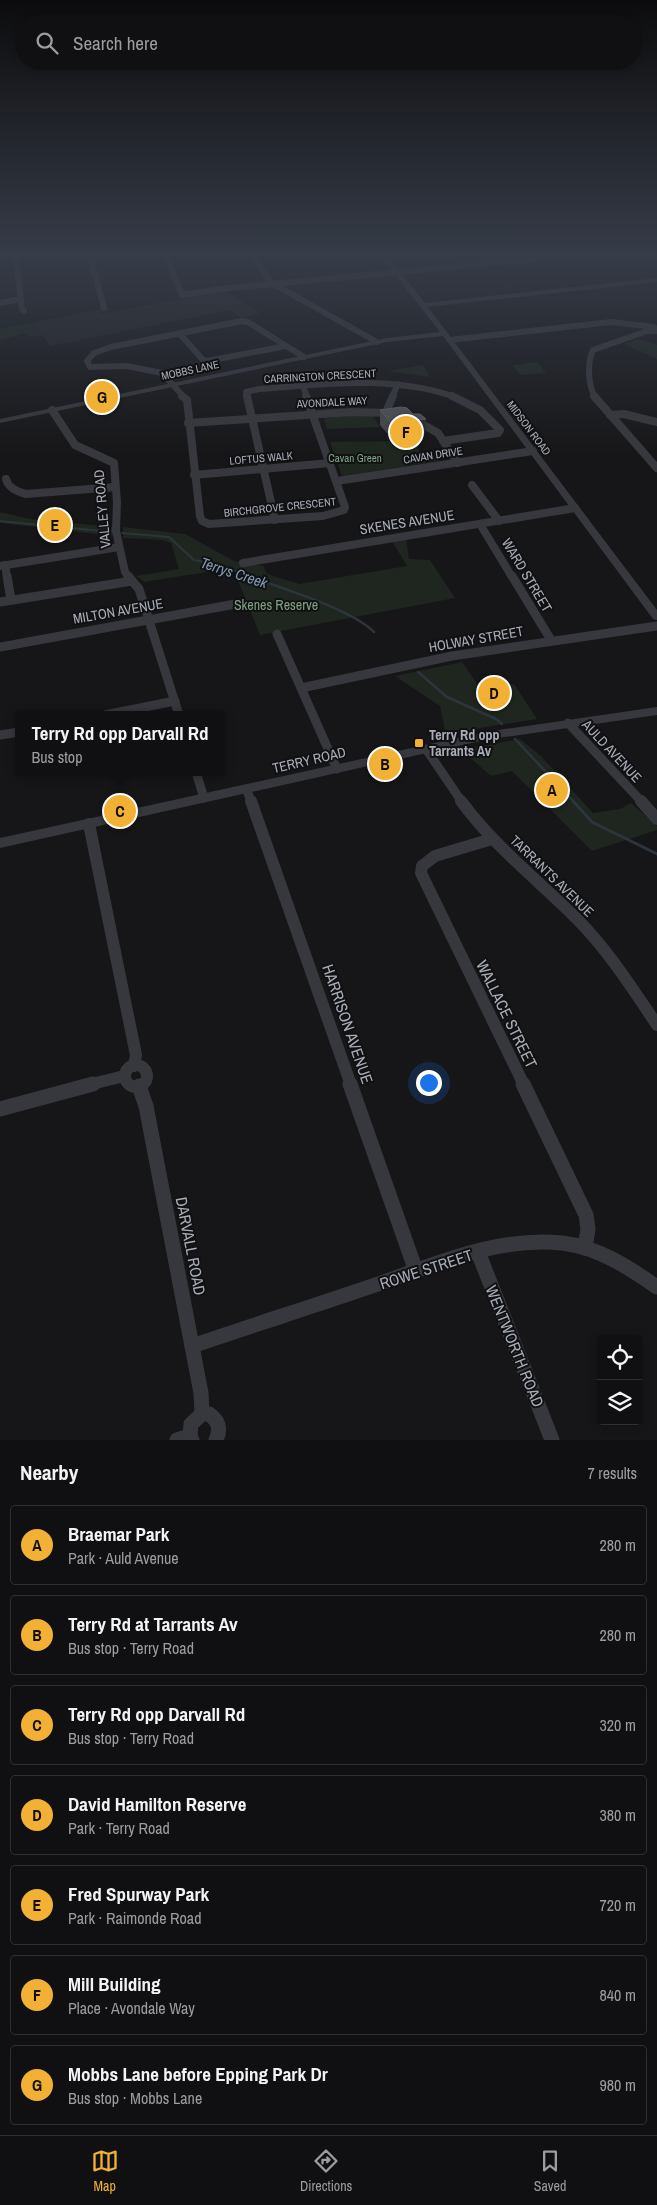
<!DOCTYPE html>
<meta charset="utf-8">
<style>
:root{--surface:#101012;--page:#1e1e20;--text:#f1f3f6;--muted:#9c9d9f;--line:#303032;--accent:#f2b134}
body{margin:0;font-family:"Archivo Narrow",sans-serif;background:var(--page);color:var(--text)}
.controls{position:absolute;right:15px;bottom:15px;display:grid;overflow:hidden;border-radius:5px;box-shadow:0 2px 8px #0003}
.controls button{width:45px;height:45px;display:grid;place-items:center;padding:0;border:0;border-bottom:1px solid var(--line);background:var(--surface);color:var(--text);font:25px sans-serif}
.you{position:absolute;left:428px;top:1082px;width:18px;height:18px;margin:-12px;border:4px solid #fff;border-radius:50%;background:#1a73e8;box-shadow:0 0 0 8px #1a73e833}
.badge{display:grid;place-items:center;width:32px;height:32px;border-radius:50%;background:var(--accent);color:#111;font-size:16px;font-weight:700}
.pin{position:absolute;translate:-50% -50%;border:2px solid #fff;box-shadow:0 1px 5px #0006}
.popup{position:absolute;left:15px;top:711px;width:210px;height:65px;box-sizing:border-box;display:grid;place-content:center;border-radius:5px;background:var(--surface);filter:drop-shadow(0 1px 4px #0005);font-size:16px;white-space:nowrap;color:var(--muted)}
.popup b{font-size:19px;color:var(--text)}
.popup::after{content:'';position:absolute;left:50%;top:100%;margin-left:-10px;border:10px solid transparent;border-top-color:var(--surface)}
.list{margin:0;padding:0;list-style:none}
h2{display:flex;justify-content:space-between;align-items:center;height:65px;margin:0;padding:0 20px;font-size:21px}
h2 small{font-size:16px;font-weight:400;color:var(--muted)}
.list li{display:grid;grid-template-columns:32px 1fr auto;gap:15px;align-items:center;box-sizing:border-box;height:80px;margin:0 10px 10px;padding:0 10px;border:1px solid var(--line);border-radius:5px}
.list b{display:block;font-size:19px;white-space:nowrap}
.list p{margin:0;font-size:16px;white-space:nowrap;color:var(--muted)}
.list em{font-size:16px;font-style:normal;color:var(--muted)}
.icon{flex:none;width:28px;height:28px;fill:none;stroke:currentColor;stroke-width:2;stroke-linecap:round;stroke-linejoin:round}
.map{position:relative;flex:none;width:657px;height:1440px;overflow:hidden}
.search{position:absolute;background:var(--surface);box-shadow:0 2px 8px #0003;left:15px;right:15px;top:15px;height:55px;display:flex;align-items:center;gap:12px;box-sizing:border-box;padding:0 18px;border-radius:28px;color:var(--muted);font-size:19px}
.sheet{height:695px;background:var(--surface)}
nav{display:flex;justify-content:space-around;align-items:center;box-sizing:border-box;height:70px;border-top:1px solid var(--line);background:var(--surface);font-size:14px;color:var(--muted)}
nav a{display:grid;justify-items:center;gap:2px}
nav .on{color:var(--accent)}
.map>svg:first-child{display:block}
</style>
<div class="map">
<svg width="657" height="1440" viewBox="0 0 657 1440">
<rect width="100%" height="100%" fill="#161618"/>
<path fill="#222225" d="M224,291L261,313L241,318L230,310L50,346L34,324L98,311L101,314Z"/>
<g fill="#1e261f">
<path d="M102,309H113L34,324L42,336H29L25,333L0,340V329Z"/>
<path d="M639,339L657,345V359L624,344Z"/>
<path d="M537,362L546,373L521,375L512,365Z"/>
<path d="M423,365L430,377L387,371Z"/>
<path d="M360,415H372L380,427L327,429L324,418Z"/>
<path d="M416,441L421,457L440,456L438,461L342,476L330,442Z"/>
<path d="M0,512L30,519L113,527L114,536L0,523Z"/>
<path d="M123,527L185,534L234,561L263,566L267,574L299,584L407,566L392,541L406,539L409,559L430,560L455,598L260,635L233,568L144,582L136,576L179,569L171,543L163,540L123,538Z"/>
<path d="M462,662L481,689L485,691L514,684L537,719L485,727L446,736L440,706L395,676Z"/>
<path d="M520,739L541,756L593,813L620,809L631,803L657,826V830L592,851L512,771L491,776L461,750Z"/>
</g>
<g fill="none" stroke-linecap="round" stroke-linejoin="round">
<g stroke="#2c353c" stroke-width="2">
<path d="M0,521L111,532"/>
<path d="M122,533L169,537L194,560L220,565L252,577"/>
</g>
<g stroke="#2c353c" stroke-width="2.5">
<path d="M248,576C281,588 351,609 374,632"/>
<path d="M418,672L447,697L496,719L502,724"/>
<path d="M515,739L574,802"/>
</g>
<path stroke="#2c353c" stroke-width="3" d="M573,801L592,822L657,854"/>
<g stroke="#37383d" stroke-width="6">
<path d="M15,253L22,309L24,311"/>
<path d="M89,253L104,308"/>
<path d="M165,253L182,295L220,289L598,253"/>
<path d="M252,253L270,282L377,342"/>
<path d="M312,254L317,253"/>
<path d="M0,256L33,253"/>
<path d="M0,303L20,299"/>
<path d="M179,333L203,360L207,361L286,346"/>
<path d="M449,340L611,322L654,327"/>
<path d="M303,386L307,397"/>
<path d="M184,397L162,373L127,366L90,367L87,361L94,353L111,347L242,321L248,322L304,357"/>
<path d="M247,397L246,392L259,389C323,384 394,375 455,397"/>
<path d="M392,397L398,384"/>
<path d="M595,397C588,385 587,363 593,350L647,331H657"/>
</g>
<g stroke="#37383d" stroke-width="8">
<path d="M182,396L187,400L200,516L202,521L209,524L323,516L344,510L345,507L306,396"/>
<path d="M247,396L275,520"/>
<path d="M594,396L657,468"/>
<path d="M52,410L75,445L114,463L117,502L116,531L125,572L129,577"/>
<path d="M386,412L393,396"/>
<path d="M610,415L624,414L657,422"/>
<path d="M415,420L438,433L458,463"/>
<path d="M188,423L352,412L392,413"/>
<path d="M443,441L498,433L500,430L480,410L452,396"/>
<path d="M194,475L330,463"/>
<path d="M6,479C8,488 18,492 26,494L115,487"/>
<path d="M337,481L533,451"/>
<path d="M472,485L499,521"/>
<path d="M480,524L512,577"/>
<path d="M243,563L575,508"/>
<path d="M5,565L7,577"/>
<path d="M0,566L119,547"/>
</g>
<g stroke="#37383d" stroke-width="9">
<path d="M7,576L11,600"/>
<path d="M128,576L139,589L179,715"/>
<path d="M512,576L551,640"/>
<path d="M0,602L132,581"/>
<path d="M277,634L337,769"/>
<path d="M0,647L241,603"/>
<path d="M301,688L452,656L657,626"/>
<path d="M105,715L175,701"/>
<path d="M568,723L642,802"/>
<path d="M0,735L19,732"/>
<path d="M426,749L462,802"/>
<path d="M196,772L204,798"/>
<path d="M247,790L251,802"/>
</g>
<g stroke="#37383d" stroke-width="12">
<path d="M251,801L351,1085"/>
<path d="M461,801C494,846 537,879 576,918C608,950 632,988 657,1025"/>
<path d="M641,801L657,819"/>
<path d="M89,824L136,1055L134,1066"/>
<path d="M492,839L435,856L422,866L421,873L524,1085"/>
<circle cx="136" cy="1076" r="11"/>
<path d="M88,1085L124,1076"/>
</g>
<g stroke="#37383d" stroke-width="15">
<path d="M350,1084L416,1271"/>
<path d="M523,1084L586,1215L588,1229L585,1248"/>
<path d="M139,1086L146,1106L201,1393L202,1414"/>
<path d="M0,1109L93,1084"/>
<path d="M478,1252L552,1440"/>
<path d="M192,1346C253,1325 314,1306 375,1285C435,1265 497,1236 562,1243C598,1247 628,1267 657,1287"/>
<path d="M177,1440L190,1436"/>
<path d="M192,1440L190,1436L191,1424L202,1414H209C219,1421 221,1429 216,1440"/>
</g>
<g fill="#37383d" fill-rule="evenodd">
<path d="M378,253H385L425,303L657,278V282L428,307L657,610V620L653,619L443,336L387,342L0,423V419L387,338L440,332Z"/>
<path d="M657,707V715L485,740L0,848V838L485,732Z"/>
</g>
</g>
<path fill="#47494d" d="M380,410L425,434L391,438L380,425Z"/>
<path fill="#2f3033" d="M426,419L425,434L391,438V423Z"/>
<path fill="#525359" stroke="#5f6168" d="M401,407L407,408L413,414H420L426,419L391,423L380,410Z"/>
<linearGradient id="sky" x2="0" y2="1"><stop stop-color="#0c0c0d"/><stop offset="0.56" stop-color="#363c48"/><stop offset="1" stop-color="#363c48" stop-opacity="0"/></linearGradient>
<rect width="657" height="455" fill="url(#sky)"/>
<rect fill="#f2b134" stroke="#111113" stroke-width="2" x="414" y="738" width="10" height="10" rx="2.5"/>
<g text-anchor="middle" stroke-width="4" stroke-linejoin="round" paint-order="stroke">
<g font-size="11" fill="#a8adb8" stroke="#111113">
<text transform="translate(190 370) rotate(-12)" y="4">MOBBS LANE</text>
<text transform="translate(320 376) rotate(-3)" y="4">CARRINGTON CRESCENT</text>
<text transform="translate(332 402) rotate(-3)" y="4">AVONDALE WAY</text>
<text transform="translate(529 428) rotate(53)" y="4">MIDSON ROAD</text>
<text transform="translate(433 455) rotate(-9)" y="4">CAVAN DRIVE</text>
<text transform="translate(261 458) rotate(-5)" y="4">LOFTUS WALK</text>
<text transform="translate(280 507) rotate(-6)" y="4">BIRCHGROVE CRESCENT</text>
</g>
<g font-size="11" fill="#7fa381" stroke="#111113">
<text x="355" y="462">Cavan Green</text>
</g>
<g font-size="14" fill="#a8adb8" stroke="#111113">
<text transform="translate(102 509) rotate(-95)" y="5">VALLEY ROAD</text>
<text transform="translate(407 522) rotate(-9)" y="5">SKENES AVENUE</text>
<text transform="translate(527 575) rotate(59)" y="5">WARD STREET</text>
<text transform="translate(118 611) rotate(-10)" y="5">MILTON AVENUE</text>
<text transform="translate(476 639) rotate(-10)" y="5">HOLWAY STREET</text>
<text transform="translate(612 751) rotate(47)" y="5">AULD AVENUE</text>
<text transform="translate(309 760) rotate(-13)" y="5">TERRY ROAD</text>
<text transform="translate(552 876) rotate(44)" y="5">TARRANTS AVENUE</text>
</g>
<g font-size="14" fill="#7fa381" stroke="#111113">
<text x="276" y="610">Skenes Reserve</text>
</g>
<g font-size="14" font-weight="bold" fill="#a8adb8" stroke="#111113" text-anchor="start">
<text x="429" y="740">Terry Rd opp<tspan x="429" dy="16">Tarrants Av</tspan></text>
</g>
<g font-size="15" font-style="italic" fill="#7f9bb3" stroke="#111113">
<text transform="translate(234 573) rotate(18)" y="5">Terrys Creek</text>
</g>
<g font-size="16" fill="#a8adb8" stroke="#111113">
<text transform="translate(507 1014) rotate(64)" y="6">WALLACE STREET</text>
<text transform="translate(348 1024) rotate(71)" y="6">HARRISON AVENUE</text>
<text transform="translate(191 1246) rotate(79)" y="6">DARVALL ROAD</text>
<text transform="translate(426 1269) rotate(-18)" y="6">ROWE STREET</text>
<text transform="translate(515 1346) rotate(68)" y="6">WENTWORTH ROAD</text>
</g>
</g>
</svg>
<div class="controls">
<button><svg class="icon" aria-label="locate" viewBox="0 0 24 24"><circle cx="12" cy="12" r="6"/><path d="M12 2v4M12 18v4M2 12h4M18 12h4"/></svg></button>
<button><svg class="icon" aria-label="layers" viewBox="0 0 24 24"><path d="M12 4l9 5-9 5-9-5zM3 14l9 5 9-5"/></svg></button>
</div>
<div class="you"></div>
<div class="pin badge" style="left:552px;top:790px">A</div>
<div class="pin badge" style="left:385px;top:764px">B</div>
<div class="pin badge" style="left:120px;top:811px">C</div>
<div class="popup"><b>Terry Rd opp Darvall Rd</b>Bus stop</div>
<div class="pin badge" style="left:494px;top:693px">D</div>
<div class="pin badge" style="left:55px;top:525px">E</div>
<div class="pin badge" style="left:406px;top:432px">F</div>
<div class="pin badge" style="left:102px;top:397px">G</div>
<div class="search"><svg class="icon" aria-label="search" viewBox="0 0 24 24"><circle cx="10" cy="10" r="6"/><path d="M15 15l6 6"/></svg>Search here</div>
</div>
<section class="sheet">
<h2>Nearby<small>7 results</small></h2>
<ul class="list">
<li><span class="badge">A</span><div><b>Braemar Park</b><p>Park · Auld Avenue</p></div><em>280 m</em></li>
<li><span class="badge">B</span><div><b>Terry Rd at Tarrants Av</b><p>Bus stop · Terry Road</p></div><em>280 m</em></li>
<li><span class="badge">C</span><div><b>Terry Rd opp Darvall Rd</b><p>Bus stop · Terry Road</p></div><em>320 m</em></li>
<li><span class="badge">D</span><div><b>David Hamilton Reserve</b><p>Park · Terry Road</p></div><em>380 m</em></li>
<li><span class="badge">E</span><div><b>Fred Spurway Park</b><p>Park · Raimonde Road</p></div><em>720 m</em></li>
<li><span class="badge">F</span><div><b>Mill Building</b><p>Place · Avondale Way</p></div><em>840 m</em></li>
<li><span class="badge">G</span><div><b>Mobbs Lane before Epping Park Dr</b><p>Bus stop · Mobbs Lane</p></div><em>980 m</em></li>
</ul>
</section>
<nav>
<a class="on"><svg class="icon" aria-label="map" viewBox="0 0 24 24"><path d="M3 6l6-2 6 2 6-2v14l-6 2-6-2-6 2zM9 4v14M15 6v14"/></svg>Map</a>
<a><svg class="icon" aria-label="directions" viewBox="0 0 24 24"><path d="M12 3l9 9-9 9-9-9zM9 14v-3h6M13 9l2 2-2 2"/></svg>Directions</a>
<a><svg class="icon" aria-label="saved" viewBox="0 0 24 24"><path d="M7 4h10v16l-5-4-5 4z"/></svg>Saved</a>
</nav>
